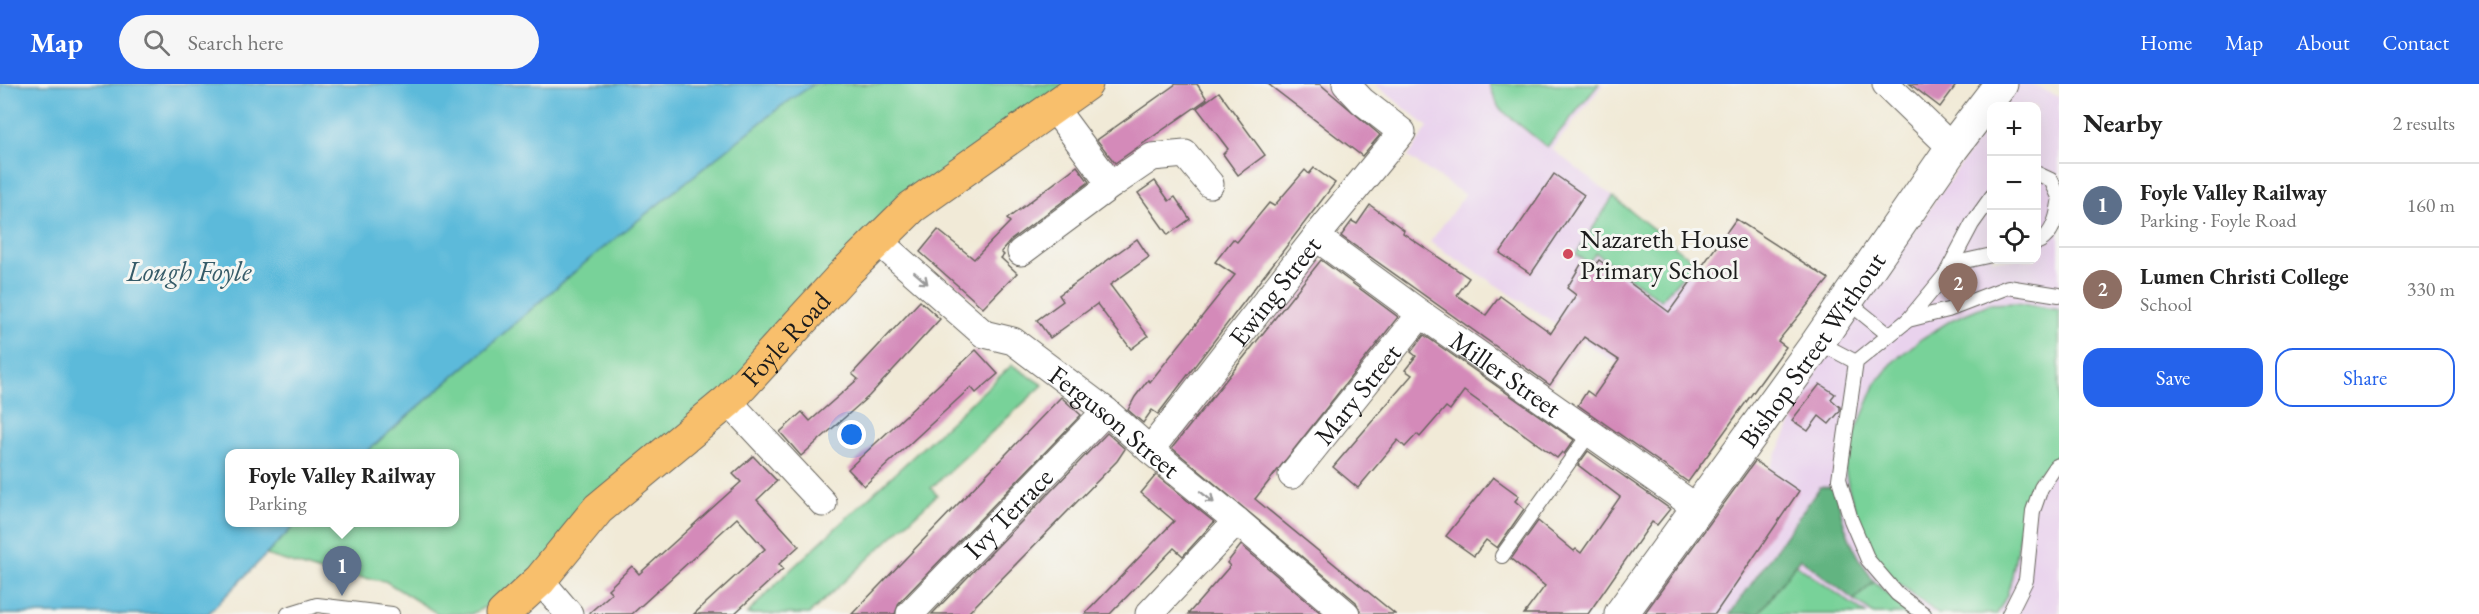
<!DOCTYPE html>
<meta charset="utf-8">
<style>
:root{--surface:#fff;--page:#f6f6f6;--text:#222;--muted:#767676;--line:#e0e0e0;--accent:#2563eb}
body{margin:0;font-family:"EB Garamond",serif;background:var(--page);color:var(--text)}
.controls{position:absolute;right:18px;top:18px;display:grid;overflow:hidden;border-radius:12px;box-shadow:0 6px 24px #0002}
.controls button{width:54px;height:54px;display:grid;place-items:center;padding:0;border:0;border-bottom:2px solid var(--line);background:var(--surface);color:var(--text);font:30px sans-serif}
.you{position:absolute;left:852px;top:351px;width:21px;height:21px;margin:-15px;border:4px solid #fff;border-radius:50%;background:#1a73e8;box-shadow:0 0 0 9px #1a73e833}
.badge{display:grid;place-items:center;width:39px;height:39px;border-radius:50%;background:var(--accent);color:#fff;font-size:20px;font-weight:700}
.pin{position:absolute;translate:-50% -50px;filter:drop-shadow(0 2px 3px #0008)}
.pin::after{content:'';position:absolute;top:32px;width:21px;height:18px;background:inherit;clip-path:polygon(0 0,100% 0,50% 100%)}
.popup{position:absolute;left:225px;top:365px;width:234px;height:78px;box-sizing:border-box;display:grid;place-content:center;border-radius:12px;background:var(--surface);filter:drop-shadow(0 2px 4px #0005);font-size:20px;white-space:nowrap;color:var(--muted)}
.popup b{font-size:22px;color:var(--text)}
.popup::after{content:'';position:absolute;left:50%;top:100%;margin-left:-12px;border:12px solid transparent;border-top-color:var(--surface)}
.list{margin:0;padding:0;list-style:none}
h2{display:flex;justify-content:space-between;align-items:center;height:78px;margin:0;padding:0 24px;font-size:26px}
h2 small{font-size:20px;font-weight:400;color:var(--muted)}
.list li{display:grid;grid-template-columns:39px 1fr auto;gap:18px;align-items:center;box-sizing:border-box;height:84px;padding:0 24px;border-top:2px solid var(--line)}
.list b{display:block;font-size:22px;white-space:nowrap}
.list p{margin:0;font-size:20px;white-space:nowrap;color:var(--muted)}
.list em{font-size:20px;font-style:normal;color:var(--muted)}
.actions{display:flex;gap:12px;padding:18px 24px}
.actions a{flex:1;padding:14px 0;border:2px solid var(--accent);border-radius:18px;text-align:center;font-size:21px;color:var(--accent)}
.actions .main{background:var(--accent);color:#fff}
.icon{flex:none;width:33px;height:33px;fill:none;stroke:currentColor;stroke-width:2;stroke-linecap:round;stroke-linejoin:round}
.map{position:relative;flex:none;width:2059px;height:530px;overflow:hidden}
header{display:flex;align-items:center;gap:36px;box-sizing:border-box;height:84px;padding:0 30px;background:var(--accent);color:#fff}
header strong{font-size:28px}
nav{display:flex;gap:33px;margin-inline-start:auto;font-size:21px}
.search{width:420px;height:54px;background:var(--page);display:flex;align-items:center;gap:15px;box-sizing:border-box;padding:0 21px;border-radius:33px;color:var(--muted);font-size:22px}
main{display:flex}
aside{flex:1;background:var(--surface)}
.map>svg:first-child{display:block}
.built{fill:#e9d2ed}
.green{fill:#78d299;stroke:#4a775a;stroke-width:1.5}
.forest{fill:#62b481;stroke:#3f684e;stroke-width:1.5}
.water{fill:#5cbada;stroke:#3c6b7b;stroke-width:1.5}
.building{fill:#d48ab9}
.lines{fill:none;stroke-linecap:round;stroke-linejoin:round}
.service-casing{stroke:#67645d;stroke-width:16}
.minor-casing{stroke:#67645d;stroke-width:29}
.tertiary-casing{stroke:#67645d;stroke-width:35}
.primary-casing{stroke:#67645d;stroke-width:35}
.service{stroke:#fff;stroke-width:14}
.minor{stroke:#fff;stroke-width:27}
.tertiary{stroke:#fff;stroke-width:33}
.primary{stroke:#f8bf6c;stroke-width:33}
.oneway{stroke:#999}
.poi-dot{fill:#d1495b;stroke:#f6f6f2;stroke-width:2}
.labels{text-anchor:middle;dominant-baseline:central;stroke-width:6;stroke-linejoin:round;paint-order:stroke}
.poi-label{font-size:27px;fill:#1c1c1c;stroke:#f6f6f2;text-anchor:start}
.street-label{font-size:27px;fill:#1c1c1c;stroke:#f6f6f2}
.water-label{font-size:28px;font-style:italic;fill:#365b68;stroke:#f6f6f2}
</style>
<header>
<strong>Map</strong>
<div class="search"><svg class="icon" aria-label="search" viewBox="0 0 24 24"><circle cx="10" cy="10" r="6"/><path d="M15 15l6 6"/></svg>Search here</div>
<nav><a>Home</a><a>Map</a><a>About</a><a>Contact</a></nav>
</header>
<main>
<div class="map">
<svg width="2059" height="530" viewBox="0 0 2059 530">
<rect width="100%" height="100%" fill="#f6f6f2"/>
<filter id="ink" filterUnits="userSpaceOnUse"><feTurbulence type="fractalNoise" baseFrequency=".0167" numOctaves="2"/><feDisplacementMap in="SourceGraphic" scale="12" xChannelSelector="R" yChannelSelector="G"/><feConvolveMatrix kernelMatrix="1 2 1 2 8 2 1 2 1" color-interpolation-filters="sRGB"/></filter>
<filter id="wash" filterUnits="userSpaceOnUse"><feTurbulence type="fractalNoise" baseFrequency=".008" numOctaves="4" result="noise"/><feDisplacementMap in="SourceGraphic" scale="24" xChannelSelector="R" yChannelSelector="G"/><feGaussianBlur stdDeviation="1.35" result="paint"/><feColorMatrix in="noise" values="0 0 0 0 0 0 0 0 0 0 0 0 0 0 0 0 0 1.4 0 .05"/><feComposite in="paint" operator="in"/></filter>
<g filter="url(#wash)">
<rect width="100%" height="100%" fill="#f1ead7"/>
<g class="built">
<polygon points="1375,0 1604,0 1552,65 1702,182 1685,206 1753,239 1786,263 1724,349 1430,158 1465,111 1408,73 1428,43"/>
<polygon points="2018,0 2030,0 2059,13 2059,530 1699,530 1819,283 1991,37 1992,176 2036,176 2036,22 2002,22"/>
</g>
<g class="green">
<polygon points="814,0 1086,0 912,123 540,496 471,530 438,530 385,497 321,488 266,471 297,439 454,438 454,370 365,369 587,177 780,23"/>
<polygon points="1489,0 1599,0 1547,63 1499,24"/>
<polygon points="1613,113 1695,178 1661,216 1596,169 1588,179 1576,170"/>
<polygon points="2016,219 2059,226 2059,372 2035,392 2026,413 2012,492 2007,511 1997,530 1938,530 1887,490 1867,461 1849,406 1845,385 1850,361 1876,299 1894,277 1921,255 1953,235 1989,220"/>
<polygon points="1012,281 1043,301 931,404 937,411 809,530 747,530 786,490"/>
<polygon points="1795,480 1866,530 1759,530"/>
<polygon points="1874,498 1910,530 1874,530 1854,516"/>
</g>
<path class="forest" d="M1820,403H1836C1842,444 1852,464 1874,498L1854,516L1800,474L1759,530H1730Z"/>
<polygon class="water" points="0,0 814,0 780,23 587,177 365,369 230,370 230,438 297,439 208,530 0,530"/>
<g id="blocks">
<g class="building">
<polygon points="1176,0 1197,0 1207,15 1115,79 1097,56"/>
<polygon points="1268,0 1320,0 1380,51 1362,72"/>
<polygon points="1910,0 1957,0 1940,23"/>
<polygon points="1219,8 1265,71 1238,91 1223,70 1228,65 1197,24"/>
<polygon points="1077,82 1089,98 1011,156 1001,168 1004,171 1001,174 1017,189 983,224 920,168 938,146 974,175 1010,138 1007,135"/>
<polygon points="1314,84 1335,99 1158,330 1152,326 1143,339 1128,326 1135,313 1148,296 1150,298 1235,191 1215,178 1233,155 1237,158 1269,119 1274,122 1305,86 1309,90"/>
<polygon points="1554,90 1584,111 1531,190 1500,169"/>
<polygon points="1155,97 1169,117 1175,113 1190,135 1168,151 1138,109"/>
<polygon points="1370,121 1404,146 1403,149 1469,194 1457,211 1486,231 1500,212 1551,249 1576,211 1567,204 1583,177 1593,184 1599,176 1669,228 1736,135 1829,195 1778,257 1786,263 1688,398 1578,321 1587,307 1594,312 1619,276 1584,253 1550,301 1341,152 1352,137 1357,140"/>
<polygon points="1137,155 1149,173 1110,201 1148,252 1131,265 1097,220 1050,254 1037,236 1063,217 1059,211"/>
<polygon points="1321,176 1398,233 1255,415 1395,530 1361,530 1356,518 1172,364"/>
<polygon points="920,217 940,235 869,312 801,372 780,348 802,328 810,337 858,295 852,290"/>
<polygon points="1424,251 1574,356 1564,370 1562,368 1557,374 1464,307 1450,326 1446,323 1420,353 1417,350 1405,363 1398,356 1358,404 1333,383 1412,291 1405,286 1416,272 1411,268"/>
<polygon points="976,266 998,290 976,309 971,303 864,402 848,385"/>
<polygon points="1820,300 1835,310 1831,315 1840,323 1840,327 1829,340 1819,332 1808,347 1792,336"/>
<polygon points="1061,313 1081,331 899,519 895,530 852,530"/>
<polygon points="1107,349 1125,365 1117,377 967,530 932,530"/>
<polygon points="1588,367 1670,425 1657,441 1652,438 1588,530 1524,530 1545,502 1511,475 1538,437 1574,467 1576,465 1581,469 1620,413 1578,381"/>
<polygon points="753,372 777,397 757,416 799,462 779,480 783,485 734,530 694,530 765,465 737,434 632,530 588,530 612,509 608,505 632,482 639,490 741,398 733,390"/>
<polygon points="1755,377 1799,407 1715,530 1644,530"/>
<polygon points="1156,391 1214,438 1183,472 1174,464 1110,530 1085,530 1174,437 1141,409"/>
<polygon points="1493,393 1519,412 1515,417 1524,425 1497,464 1486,456 1474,472 1446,452"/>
<polygon points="1241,461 1322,530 1188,530 1230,482 1227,479"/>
</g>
</g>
</g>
<g filter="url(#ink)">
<use href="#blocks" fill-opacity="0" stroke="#67645d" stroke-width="1.5"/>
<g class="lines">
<g class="service-casing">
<g id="service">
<polyline points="2036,89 2051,96 2059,113"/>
<path d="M2036,159C2052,153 2057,134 2059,119"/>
<polyline points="1951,180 1992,171"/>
<polyline points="1847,217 1889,251"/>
<polyline points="1908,236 1945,191 1972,140 1992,112"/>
<polyline points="1818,258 1856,278"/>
<polyline points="1502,472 1590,349"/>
<polyline points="288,530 317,521 392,530"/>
<polyline points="1924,530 1897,510 1868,476 1851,436 1839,395 1856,278 1908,236 1948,226 2008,203 2059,211"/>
<polyline points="2009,530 2026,496 2033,427 2041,404 2055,383 2059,381"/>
</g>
</g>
<g class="minor-casing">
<g id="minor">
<polyline points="1886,0 1952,64"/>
<polyline points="1054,24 1111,101"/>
<path id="s1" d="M1316,153L1421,230L1697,424"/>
<path id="s2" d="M877,156L984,250L1013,257L1106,327L1150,366L1237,437L1346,530"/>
<polyline points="1021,168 1111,101 1152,73 1185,70 1210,100"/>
<polyline points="728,317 823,419"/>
<path id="s3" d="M1150,366L1316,153L1402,48L1362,17L1346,0"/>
<path id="s4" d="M1292,391L1421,230"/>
<polyline points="540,496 569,530"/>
<path id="s5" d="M910,530L1106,327"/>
<polyline points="1149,530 1237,437"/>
</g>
</g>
<g class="tertiary-casing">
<g id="tertiary">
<path id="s6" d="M1621,530L1818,258L1952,64L2001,0"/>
</g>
</g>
<g class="primary-casing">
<g id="primary">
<path id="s7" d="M503,530L540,496L598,425L728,317L846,188L912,123L1086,0"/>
</g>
</g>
<use href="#service" class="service"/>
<use href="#minor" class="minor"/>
<use href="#tertiary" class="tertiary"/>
<use href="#primary" class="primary"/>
</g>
<defs><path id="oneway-shaft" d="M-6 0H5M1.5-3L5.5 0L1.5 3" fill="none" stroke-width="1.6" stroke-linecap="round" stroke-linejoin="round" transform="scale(1.5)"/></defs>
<g class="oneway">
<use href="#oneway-shaft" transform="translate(921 194) rotate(41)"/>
<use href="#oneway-shaft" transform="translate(1207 413) rotate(39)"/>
</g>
</g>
<circle class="poi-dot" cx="1568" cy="170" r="6"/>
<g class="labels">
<g class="poi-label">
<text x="1580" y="154">Nazareth House<tspan x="1580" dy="31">Primary School</tspan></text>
</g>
<g class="street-label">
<text stroke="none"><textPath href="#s3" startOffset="202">Ewing Street</textPath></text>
<text stroke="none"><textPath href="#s7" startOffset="396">Foyle Road</textPath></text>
<text stroke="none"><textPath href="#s6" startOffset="326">Bishop Street Without</textPath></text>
<text stroke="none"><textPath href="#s1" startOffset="234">Miller Street</textPath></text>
<text stroke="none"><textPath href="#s4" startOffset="104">Mary Street</textPath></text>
<text stroke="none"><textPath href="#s2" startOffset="302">Ferguson Street</textPath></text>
<text stroke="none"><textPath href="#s5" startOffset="141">Ivy Terrace</textPath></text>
</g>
<g class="water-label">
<text x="189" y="187">Lough Foyle</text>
</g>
</g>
</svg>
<div class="controls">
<button>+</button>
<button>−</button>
<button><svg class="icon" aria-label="locate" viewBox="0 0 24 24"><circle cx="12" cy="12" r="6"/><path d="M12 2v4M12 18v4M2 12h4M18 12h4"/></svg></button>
</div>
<div class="you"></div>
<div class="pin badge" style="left:342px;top:512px;background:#5c6f8a">1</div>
<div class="popup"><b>Foyle Valley Railway</b>Parking</div>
<div class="pin badge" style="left:1958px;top:229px;background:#8d6e63">2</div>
</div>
<aside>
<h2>Nearby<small>2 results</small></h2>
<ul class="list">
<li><span class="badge" style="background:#5c6f8a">1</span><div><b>Foyle Valley Railway</b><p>Parking · Foyle Road</p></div><em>160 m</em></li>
<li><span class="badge" style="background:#8d6e63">2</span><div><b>Lumen Christi College</b><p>School</p></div><em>330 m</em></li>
</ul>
<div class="actions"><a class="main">Save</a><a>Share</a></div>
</aside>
</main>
